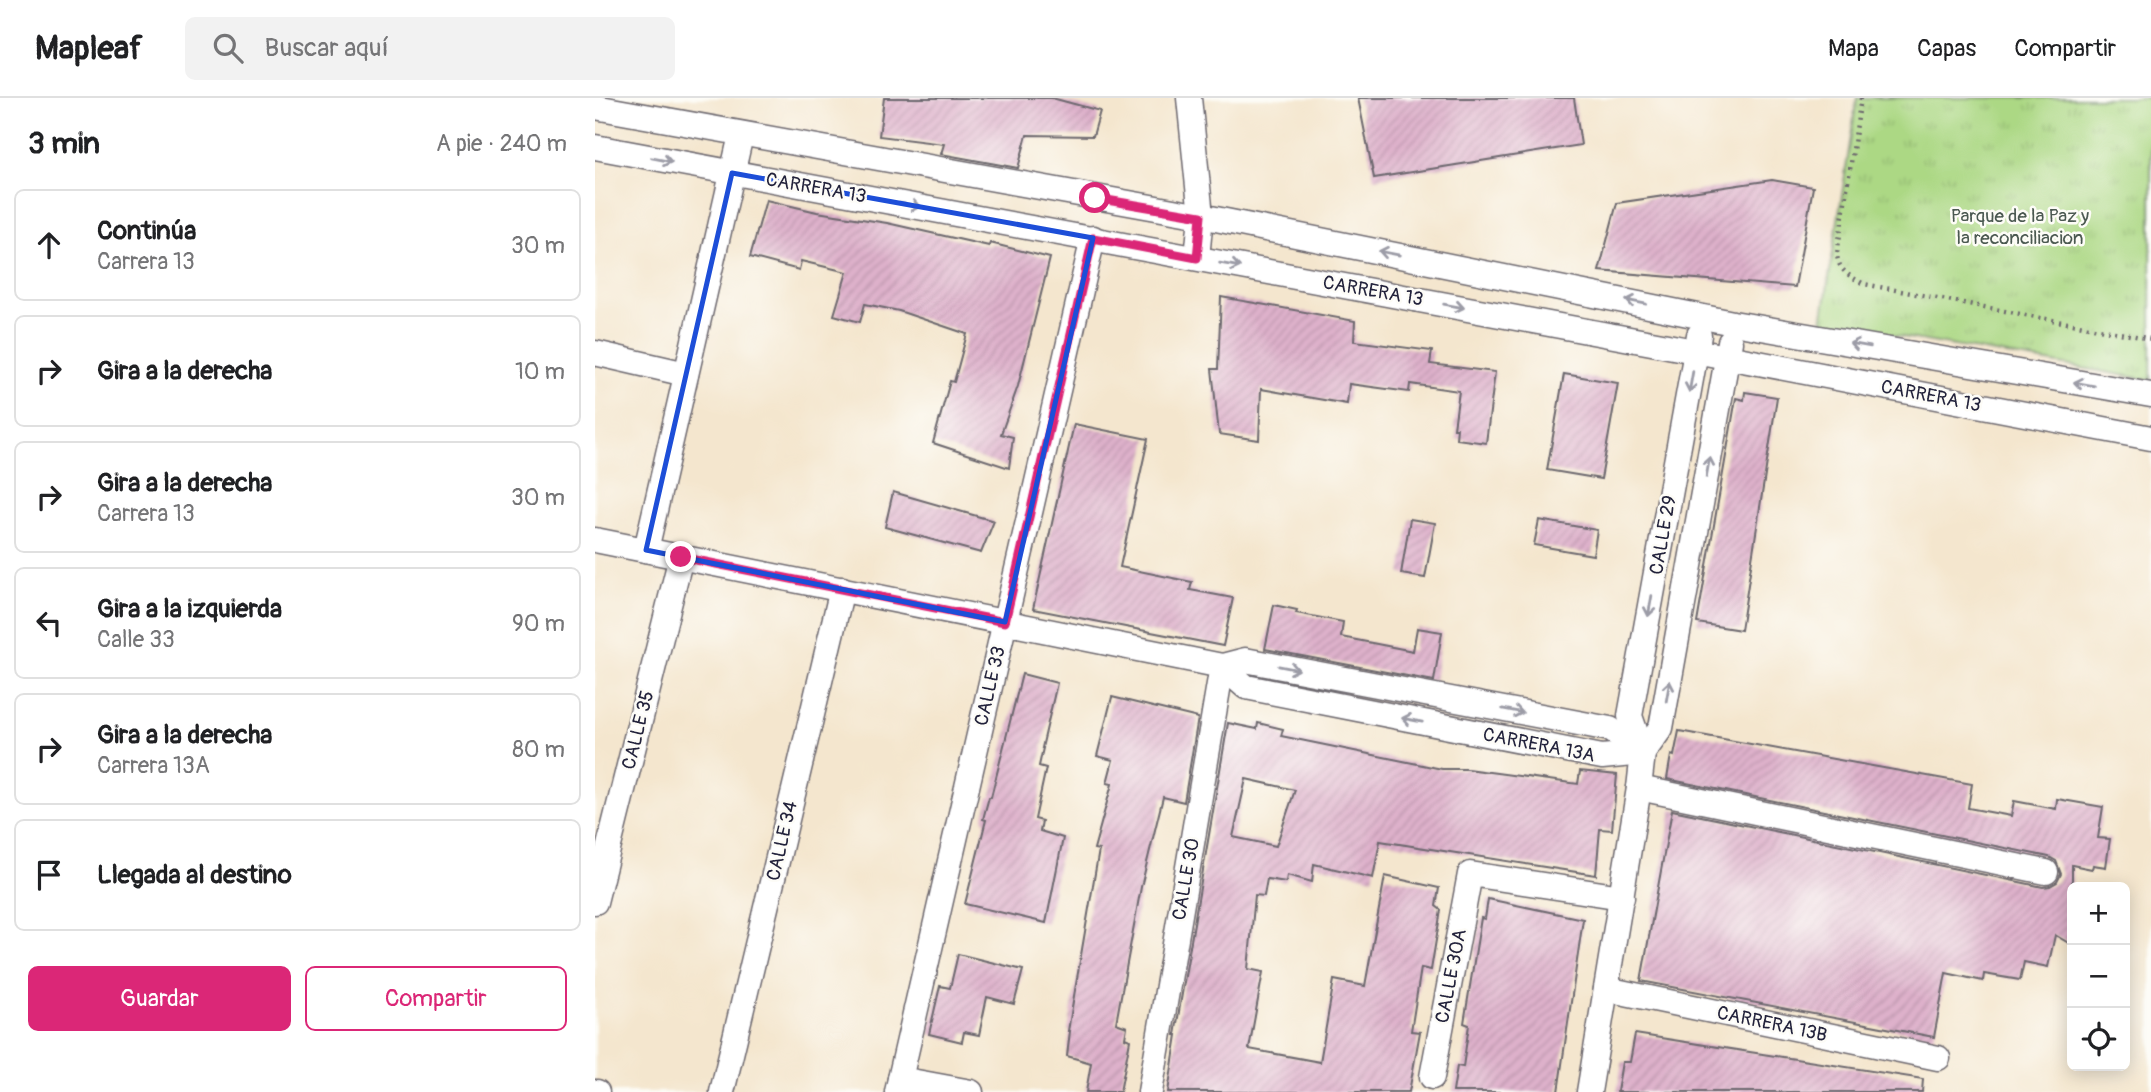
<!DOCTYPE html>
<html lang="es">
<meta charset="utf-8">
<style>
:root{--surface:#fff;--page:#f2f2f2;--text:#202124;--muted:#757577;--line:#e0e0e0;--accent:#db2777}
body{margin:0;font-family:Pangolin,sans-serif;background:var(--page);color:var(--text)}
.controls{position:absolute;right:21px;bottom:21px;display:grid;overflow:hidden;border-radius:10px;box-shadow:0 4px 18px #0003}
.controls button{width:63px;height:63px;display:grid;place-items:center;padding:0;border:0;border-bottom:2px solid var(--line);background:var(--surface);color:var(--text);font:35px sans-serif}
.stop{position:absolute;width:21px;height:21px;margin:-16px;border:5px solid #db2777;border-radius:50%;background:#fff}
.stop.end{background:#db2777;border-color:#fff;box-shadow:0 2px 7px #0008}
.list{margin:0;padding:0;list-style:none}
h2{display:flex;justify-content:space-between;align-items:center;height:91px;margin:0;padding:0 28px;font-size:30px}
h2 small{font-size:23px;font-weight:400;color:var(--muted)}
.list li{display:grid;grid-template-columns:46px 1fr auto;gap:21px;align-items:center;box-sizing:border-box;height:112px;margin:0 14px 14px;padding:0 14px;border:2px solid var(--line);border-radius:10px}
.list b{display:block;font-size:26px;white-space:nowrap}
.list p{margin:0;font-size:23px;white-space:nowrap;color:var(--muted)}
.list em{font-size:23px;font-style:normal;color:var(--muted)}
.actions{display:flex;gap:14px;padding:21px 28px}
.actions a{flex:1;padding:16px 0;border:2px solid var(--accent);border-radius:10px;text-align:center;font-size:24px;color:var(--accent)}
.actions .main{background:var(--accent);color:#fff}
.icon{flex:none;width:38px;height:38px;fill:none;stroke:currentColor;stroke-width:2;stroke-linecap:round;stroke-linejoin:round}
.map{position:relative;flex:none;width:1556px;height:994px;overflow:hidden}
header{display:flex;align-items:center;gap:42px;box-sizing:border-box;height:98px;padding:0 35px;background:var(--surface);border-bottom:2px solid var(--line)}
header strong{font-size:33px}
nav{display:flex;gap:38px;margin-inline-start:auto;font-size:24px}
.search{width:490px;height:63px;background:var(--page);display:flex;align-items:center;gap:18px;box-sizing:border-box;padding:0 24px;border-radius:10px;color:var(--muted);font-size:26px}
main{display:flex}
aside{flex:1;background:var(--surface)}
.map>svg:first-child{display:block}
.park{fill:url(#park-tufts);stroke:#677d60;stroke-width:2}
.building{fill:url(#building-hatch);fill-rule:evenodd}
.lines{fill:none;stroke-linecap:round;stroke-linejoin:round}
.street-casing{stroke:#6c676e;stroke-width:27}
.path{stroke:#6c676e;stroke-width:4.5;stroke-dasharray:2 5;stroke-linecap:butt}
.street{stroke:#fff;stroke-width:24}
.oneway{stroke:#9c9ca7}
.route{stroke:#db2777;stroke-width:9}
.marked{fill:none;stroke:#1d4ed8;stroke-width:5;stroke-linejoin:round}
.labels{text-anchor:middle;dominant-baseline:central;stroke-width:5;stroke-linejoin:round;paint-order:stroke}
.street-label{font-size:19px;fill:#22223b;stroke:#fdfcf7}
.park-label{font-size:19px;fill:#4b5951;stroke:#fdfcf7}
</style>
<header>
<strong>Mapleaf</strong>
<div class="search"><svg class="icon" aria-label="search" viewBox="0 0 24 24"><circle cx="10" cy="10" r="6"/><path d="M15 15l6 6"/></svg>Buscar aquí</div>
<nav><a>Mapa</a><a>Capas</a><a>Compartir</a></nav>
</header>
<main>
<aside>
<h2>3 min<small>A pie · 240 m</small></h2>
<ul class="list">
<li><svg class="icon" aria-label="ahead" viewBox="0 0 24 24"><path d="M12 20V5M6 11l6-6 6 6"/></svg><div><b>Continúa</b><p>Carrera 13</p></div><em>30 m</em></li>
<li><svg class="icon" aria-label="right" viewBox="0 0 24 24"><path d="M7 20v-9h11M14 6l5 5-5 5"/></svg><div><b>Gira a la derecha</b></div><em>10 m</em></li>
<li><svg class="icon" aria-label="right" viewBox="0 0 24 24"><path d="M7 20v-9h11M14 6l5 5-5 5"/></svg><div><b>Gira a la derecha</b><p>Carrera 13</p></div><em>30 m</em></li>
<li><svg class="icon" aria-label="left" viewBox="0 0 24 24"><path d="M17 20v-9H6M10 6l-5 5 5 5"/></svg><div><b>Gira a la izquierda</b><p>Calle 33</p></div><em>90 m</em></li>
<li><svg class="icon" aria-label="right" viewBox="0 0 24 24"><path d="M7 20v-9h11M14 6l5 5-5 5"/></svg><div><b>Gira a la derecha</b><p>Carrera 13A</p></div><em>80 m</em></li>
<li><svg class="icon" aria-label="arrive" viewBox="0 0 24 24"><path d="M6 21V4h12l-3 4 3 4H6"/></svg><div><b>Llegada al destino</b></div></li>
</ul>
<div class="actions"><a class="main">Guardar</a><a>Compartir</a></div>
</aside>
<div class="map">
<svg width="1556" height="994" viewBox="0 0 1556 994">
<defs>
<pattern id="park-tufts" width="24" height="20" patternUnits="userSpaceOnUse" patternTransform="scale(1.75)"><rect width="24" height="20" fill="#acd884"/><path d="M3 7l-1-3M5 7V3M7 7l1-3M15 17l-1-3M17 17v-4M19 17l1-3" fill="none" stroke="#94b973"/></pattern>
<pattern id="building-hatch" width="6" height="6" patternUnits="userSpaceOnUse" patternTransform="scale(1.75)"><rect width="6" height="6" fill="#deb1cb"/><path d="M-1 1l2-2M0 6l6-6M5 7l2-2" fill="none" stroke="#be98af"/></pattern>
</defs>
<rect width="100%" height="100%" fill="#fdfcf7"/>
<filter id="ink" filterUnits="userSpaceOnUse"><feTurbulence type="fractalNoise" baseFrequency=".0143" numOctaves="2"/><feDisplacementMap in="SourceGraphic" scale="14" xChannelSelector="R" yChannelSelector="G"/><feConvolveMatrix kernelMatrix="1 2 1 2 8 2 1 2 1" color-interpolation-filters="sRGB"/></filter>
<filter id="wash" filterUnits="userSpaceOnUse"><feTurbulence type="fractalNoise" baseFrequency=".00686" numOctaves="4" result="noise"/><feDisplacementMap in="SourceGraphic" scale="28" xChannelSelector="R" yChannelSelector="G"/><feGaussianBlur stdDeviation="1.57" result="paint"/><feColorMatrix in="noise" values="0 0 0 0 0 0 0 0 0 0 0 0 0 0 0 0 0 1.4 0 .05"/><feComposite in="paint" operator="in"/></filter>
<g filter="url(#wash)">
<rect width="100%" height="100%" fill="#f4e6ce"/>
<polygon class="park" points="1262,0 1556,0 1556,282 1227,225"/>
<g id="blocks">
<g class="building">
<polygon points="289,0 457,0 505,13 498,38 432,37 423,70 346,56 349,46 284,38"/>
<polygon points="763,0 979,0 986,47 779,80"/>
<polygon points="1177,82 1218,89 1200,189 1004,173 1022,105"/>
<polygon points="171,102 222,114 292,125 394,148 395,145 455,160 423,288 406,336 418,339 414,370 338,345 355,283 359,284 372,236 304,213 270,206 265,224 239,217 252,174 206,163 204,172 155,159"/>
<polygon points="626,199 760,223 759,243 837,253 835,266 900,274 891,345 861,341 862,330 859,330 864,293 815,286 814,294 754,286 752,306 666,291 664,342 624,336 617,271 623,271"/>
<polygon points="969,276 1023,285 1006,381 952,372"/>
<polygon points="1150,294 1182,299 1146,532 1102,525 1141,300 1149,302"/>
<polygon points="479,326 553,341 525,469 597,484 595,492 638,500 628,548 438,511"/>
<polygon points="298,394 399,423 386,455 290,429"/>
<polygon points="815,421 840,425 830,480 806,476"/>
<polygon points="944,422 1002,432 998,457 939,447"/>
<polygon points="679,507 702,512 701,515 748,524 746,539 818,553 822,530 847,534 839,583 670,551"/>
<polygon points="427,576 462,585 447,650 448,650 444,668 451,670 440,721 447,723 445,733 468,740 451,825 370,806 391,722 388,721 394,699 396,699"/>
<polygon points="517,599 603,620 589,704 568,699 546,789 521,925 532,929 530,940 535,942 525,994 491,994 496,965 472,958 475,933 473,933 504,752 499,751 517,686 512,685 518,662 502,658"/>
<path d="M633,625L662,631L663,625L688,631L686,638L847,671H872L983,686L985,673L1022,677L1017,732L1005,731L1001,777L785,743L778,780L719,766L717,784L692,777L691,784L672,781L669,798L660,797L653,871L668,874L654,951L725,964L739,882L770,888L790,778L844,790L841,808L846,812L836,872L826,870L816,933L825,934L814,994H573L582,937H580ZM651,681L700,692L681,748L638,739Z"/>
<polygon points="1084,633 1377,686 1373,710 1416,718 1419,703 1461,711 1462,701 1508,709 1503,740 1515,741 1511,769 1498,767 1497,771 1477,767 1477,847 1460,837 1453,869 1429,864 1425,882 1389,876 1388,883 1351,875 1339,939 1046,883 1077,712 1448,789 1455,788 1462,784 1466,776 1461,763 1454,759 1072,681 1076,657 1079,658"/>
<polygon points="893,801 988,821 963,994 858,994 862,968 868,969 874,927 869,925 886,820 890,821"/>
<polygon points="363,856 428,872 419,906 392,899 384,937 369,934 367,944 334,936 345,888 355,890"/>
<polygon points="1040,936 1328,981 1327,994 1022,994 1027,964 1035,964"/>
</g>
</g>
</g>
<g filter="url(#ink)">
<use href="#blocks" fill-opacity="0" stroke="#6c676e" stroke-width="2"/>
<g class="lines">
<g class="street-casing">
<g id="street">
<polyline points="594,0 606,118 602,160"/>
<polyline points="0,9 606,118 1138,225 1556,297"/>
<polyline points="0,49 1132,259 1556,340"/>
<polyline points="0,255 91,276"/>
<polyline points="0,442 627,568 650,562 1015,631 1048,655 1007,659 651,589 627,568"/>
<polyline points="51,452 146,37"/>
<polyline points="1048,655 1066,630 1135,244"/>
<polyline points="1044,690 1451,774"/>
<polyline points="0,804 86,459"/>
<polyline points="1011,891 1343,960"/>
<polyline points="837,979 875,776 1027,799"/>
<polyline points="305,981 376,994"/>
<polyline points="0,994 2,994"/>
<polyline points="127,994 247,491"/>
<polyline points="302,994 498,140"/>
<polyline points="555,994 627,568"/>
<polyline points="994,994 1044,690 1048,655 1035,618 1104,237"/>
</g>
</g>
<path class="path" d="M1266,0L1242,156C1243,173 1255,178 1269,186L1556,241"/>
<use href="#street" class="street"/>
</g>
<defs><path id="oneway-shaft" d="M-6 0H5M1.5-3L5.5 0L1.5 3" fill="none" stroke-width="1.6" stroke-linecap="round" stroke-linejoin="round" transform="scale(1.75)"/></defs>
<g class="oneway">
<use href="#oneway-shaft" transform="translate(67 62) rotate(11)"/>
<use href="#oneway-shaft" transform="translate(315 107) rotate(10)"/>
<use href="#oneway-shaft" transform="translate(794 155) rotate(-169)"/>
<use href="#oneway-shaft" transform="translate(635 167) rotate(10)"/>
<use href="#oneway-shaft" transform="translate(1041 204) rotate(-169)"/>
<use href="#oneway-shaft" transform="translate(859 208) rotate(10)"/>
<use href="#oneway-shaft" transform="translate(1265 247) rotate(-170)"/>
<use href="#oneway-shaft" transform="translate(1096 284) rotate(100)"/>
<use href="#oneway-shaft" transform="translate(1489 286) rotate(-170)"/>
<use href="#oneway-shaft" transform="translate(1113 369) rotate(-80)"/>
<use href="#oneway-shaft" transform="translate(1055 508) rotate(100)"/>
<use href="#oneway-shaft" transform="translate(694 570) rotate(11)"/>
<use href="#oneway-shaft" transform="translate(1073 593) rotate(-80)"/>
<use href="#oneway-shaft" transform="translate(918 613) rotate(11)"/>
<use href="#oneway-shaft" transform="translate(817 622) rotate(-169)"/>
</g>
</g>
<g class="lines" filter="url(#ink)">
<polyline class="route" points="86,459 410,524 498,140 602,160 606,118 500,100"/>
</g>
<path class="marked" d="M137,75L498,140L410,524L51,452Z"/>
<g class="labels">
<g class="street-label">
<text transform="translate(221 90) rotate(10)">CARRERA 13</text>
<text transform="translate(778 193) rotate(10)">CARRERA 13</text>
<text transform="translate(1336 298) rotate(11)">CARRERA 13</text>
<text transform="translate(1068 437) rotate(-80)">CALLE 29</text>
<text transform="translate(395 588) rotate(-77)">CALLE 33</text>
<text transform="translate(43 632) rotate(-76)">CALLE 35</text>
<text transform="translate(944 647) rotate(11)">CARRERA 13A</text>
<text transform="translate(187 743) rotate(-77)">CALLE 34</text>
<text transform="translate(591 781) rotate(-80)">CALLE 30</text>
<text transform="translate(856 878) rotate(-79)">CALLE 30A</text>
<text transform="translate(1177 926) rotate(12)">CARRERA 13B</text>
</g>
<g class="park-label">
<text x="1425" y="118">Parque de la Paz y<tspan x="1425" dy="22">la reconciliacion</tspan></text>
</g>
</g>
</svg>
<div class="controls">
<button>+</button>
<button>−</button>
<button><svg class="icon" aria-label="locate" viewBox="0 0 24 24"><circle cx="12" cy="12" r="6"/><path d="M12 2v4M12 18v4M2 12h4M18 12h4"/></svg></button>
</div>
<div class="stop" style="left:500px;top:100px"></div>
<div class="stop end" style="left:86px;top:459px"></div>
</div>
</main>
